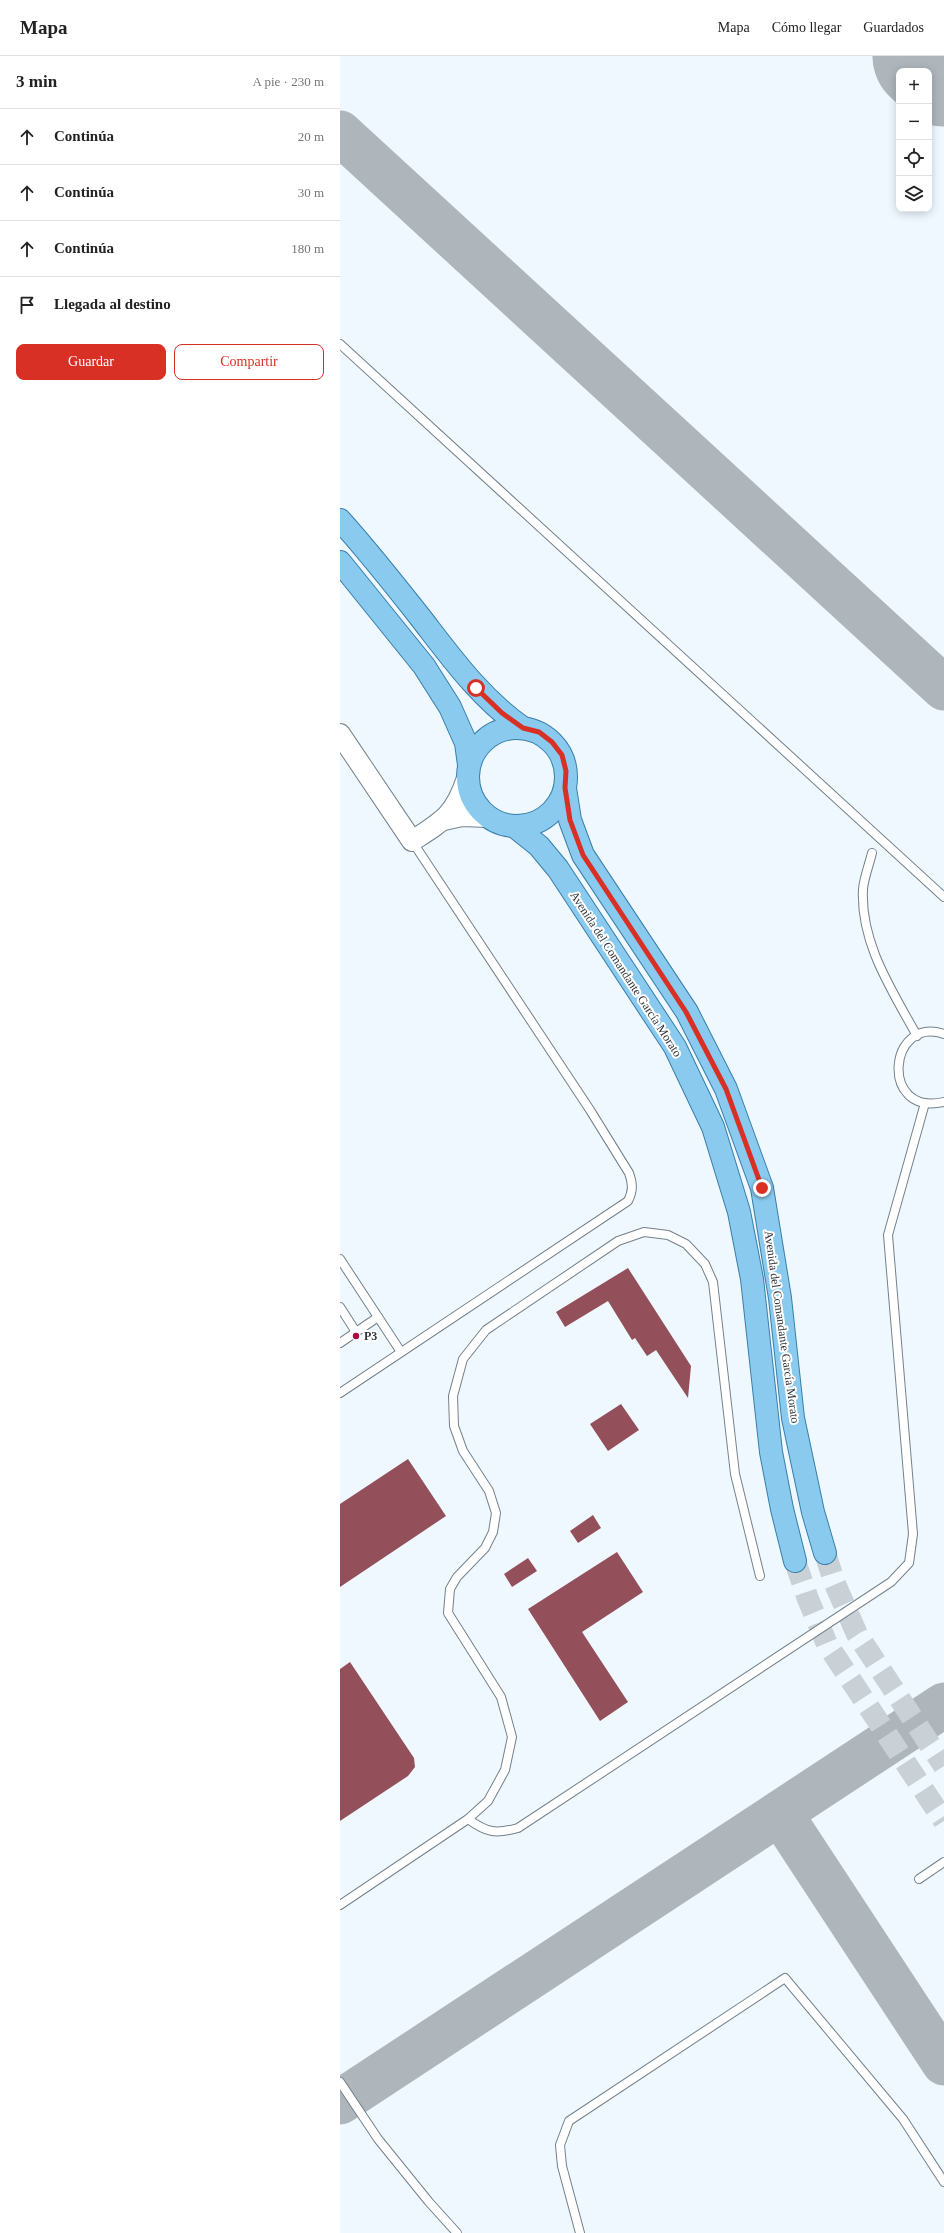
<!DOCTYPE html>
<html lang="es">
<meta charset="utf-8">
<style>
:root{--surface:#fff;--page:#f2f2f2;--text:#222;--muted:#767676;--line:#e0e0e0;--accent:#d93025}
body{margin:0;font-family:Georgia,serif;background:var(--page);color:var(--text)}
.controls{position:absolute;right:12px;top:12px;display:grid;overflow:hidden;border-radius:8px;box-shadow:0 2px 10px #0003}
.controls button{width:36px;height:36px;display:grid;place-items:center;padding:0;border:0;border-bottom:1px solid var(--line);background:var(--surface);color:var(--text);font:20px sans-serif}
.stop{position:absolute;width:12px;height:12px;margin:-9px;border:3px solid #d93025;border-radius:50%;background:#fff}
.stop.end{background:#d93025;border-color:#fff;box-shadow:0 1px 4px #0008}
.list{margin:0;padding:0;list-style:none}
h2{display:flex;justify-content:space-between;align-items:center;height:52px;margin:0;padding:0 16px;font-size:17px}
h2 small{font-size:13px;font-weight:400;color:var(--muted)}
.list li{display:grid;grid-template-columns:26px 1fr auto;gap:12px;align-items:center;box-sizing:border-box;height:56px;padding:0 16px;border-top:1px solid var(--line)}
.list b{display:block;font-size:15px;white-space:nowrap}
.list em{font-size:13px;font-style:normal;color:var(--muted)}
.actions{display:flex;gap:8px;padding:12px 16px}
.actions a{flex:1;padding:9px 0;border:1px solid var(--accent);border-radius:8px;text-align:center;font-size:14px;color:var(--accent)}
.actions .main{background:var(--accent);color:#fff}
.icon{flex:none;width:22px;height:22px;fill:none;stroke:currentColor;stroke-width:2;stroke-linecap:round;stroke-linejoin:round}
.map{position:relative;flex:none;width:604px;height:2177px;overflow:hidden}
header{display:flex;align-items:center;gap:24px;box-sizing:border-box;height:56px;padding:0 20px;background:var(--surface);border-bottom:1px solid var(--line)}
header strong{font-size:19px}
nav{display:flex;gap:22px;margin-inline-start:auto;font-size:14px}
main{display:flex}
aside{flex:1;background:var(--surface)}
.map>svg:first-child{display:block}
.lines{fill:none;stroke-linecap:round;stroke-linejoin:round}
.taxiway{stroke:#aeb5bb;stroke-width:45}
.runway{stroke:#aeb5bb;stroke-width:113}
.building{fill:#93505a}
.primary-tunnel{stroke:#c9d1d7;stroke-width:22;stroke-dasharray:22 11;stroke-linecap:butt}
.service-casing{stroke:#74818b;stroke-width:10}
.tertiary-casing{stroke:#74818b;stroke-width:22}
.primary-casing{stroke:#387ea8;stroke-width:24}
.service{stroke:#fff;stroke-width:8}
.tertiary{stroke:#fff;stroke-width:20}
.primary{stroke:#8bcaef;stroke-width:22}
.route{stroke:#d93025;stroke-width:5}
.poi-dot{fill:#a60f40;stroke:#fff;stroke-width:1.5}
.labels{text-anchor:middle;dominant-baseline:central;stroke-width:4;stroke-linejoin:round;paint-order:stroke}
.street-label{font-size:12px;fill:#2f3539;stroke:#fff}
.poi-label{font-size:12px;font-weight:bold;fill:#2f3539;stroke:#fff;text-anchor:start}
</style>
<header>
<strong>Mapa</strong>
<nav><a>Mapa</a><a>Cómo llegar</a><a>Guardados</a></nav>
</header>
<main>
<aside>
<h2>3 min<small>A pie · 230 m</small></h2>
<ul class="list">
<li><svg class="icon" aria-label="ahead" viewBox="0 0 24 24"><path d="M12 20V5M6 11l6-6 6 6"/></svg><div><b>Continúa</b></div><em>20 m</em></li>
<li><svg class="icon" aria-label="ahead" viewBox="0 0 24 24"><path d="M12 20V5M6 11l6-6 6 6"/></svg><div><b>Continúa</b></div><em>30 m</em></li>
<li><svg class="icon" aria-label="ahead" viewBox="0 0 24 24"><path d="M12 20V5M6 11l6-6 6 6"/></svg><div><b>Continúa</b></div><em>180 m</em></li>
<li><svg class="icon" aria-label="arrive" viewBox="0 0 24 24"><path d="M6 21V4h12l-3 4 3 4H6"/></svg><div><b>Llegada al destino</b></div></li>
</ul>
<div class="actions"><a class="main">Guardar</a><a>Compartir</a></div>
</aside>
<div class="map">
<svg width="604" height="2177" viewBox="0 0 604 2177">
<rect width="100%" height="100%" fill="#eff8ff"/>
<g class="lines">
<g class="taxiway">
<polyline points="0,77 604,632"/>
<polyline points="440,1757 604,2007"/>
<polyline points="0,2046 604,1649"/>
</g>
<polyline class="runway" points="589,0 604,14"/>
</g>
<g class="building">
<polygon points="288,1212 351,1310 348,1342 316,1294 307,1300 295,1282 292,1284 268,1245 225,1271 216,1256"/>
<polygon points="281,1348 299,1374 268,1395 250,1368"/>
<polygon points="68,1403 106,1460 0,1531 0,1448"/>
<polygon points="253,1459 261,1472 238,1487 230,1475"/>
<polygon points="277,1496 303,1536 242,1576 288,1646 260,1665 188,1553"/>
<polygon points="188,1502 197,1515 172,1531 164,1518"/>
<polygon points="10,1606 74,1702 75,1711 68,1720 0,1765 0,1613"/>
</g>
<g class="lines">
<g class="primary-tunnel">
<polyline points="485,1497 495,1528 517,1578 604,1710"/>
<polyline points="455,1505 468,1543 487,1588 604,1765"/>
</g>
<g class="service-casing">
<g id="service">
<polyline points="0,288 604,841"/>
<path d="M532,797C529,809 524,822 523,833C520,887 552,934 577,980"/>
<path d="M604,978C548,959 539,1061 604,1046"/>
<polyline points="0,1203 61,1296"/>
<polyline points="0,1251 16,1276"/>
<polyline points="0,1287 38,1261"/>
<path d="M0,1337L288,1145C293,1135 293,1128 289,1117L250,1054L72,785"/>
<path d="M128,1763C147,1777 156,1778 178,1772L551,1526L569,1507L573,1478L548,1179L585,1047"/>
<polyline points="579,1823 604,1806"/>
<polyline points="0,1849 128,1763 148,1745 165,1714 172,1681 161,1641 108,1557 110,1533 117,1521 145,1492 153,1476 156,1457 149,1435 123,1395 114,1370 113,1340 123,1303 146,1274 278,1185 304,1176 328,1179 346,1188 365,1208 373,1226 395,1418 420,1520"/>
<polyline points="0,2026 38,2083 89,2146 117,2177"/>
<polyline points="240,2177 222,2110 220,2089 229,2065 445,1922 563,2063 604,2126"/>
</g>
</g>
<g class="tertiary-casing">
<g id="tertiary">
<path d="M0,678L72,785C103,765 115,759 127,722"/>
<polyline points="104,764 122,760 148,761"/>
</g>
</g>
<g class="primary-casing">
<g id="primary">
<path d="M0,464C28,495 54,528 80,561C111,601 140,642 183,672"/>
<polyline points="0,506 84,610 110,651 126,687 129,709"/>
<circle cx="177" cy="721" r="49"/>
<polyline points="225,732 230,764 243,799 347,956 386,1033 422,1132 440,1242 453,1362 473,1456 485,1497"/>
<polyline points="174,770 199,790 218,813 335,991 373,1071 399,1156 412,1223 431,1396 442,1453 455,1505"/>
</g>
</g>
<use href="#service" class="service"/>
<use href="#tertiary" class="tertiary"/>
<use href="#primary" class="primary"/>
</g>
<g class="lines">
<polyline class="route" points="136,632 162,657 183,672 199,676 212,686 222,699 226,715 225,732 230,764 243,799 346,956 386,1033 422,1132"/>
</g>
<circle class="poi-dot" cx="16" cy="1280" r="4"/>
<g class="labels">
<g class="street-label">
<text transform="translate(286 918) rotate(57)">Avenida del Comandante García Morato</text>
<text transform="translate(442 1271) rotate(82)">Avenida del Comandante García Morato</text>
</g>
<g class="poi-label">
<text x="24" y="1280">P3</text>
</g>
</g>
</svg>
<div class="controls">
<button>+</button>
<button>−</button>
<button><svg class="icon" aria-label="locate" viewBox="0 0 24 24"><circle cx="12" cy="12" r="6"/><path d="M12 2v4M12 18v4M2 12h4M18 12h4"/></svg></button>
<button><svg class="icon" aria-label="layers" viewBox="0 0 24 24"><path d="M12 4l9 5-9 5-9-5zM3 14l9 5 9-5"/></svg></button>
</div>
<div class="stop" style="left:136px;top:632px"></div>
<div class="stop end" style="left:422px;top:1132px"></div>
</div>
</main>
